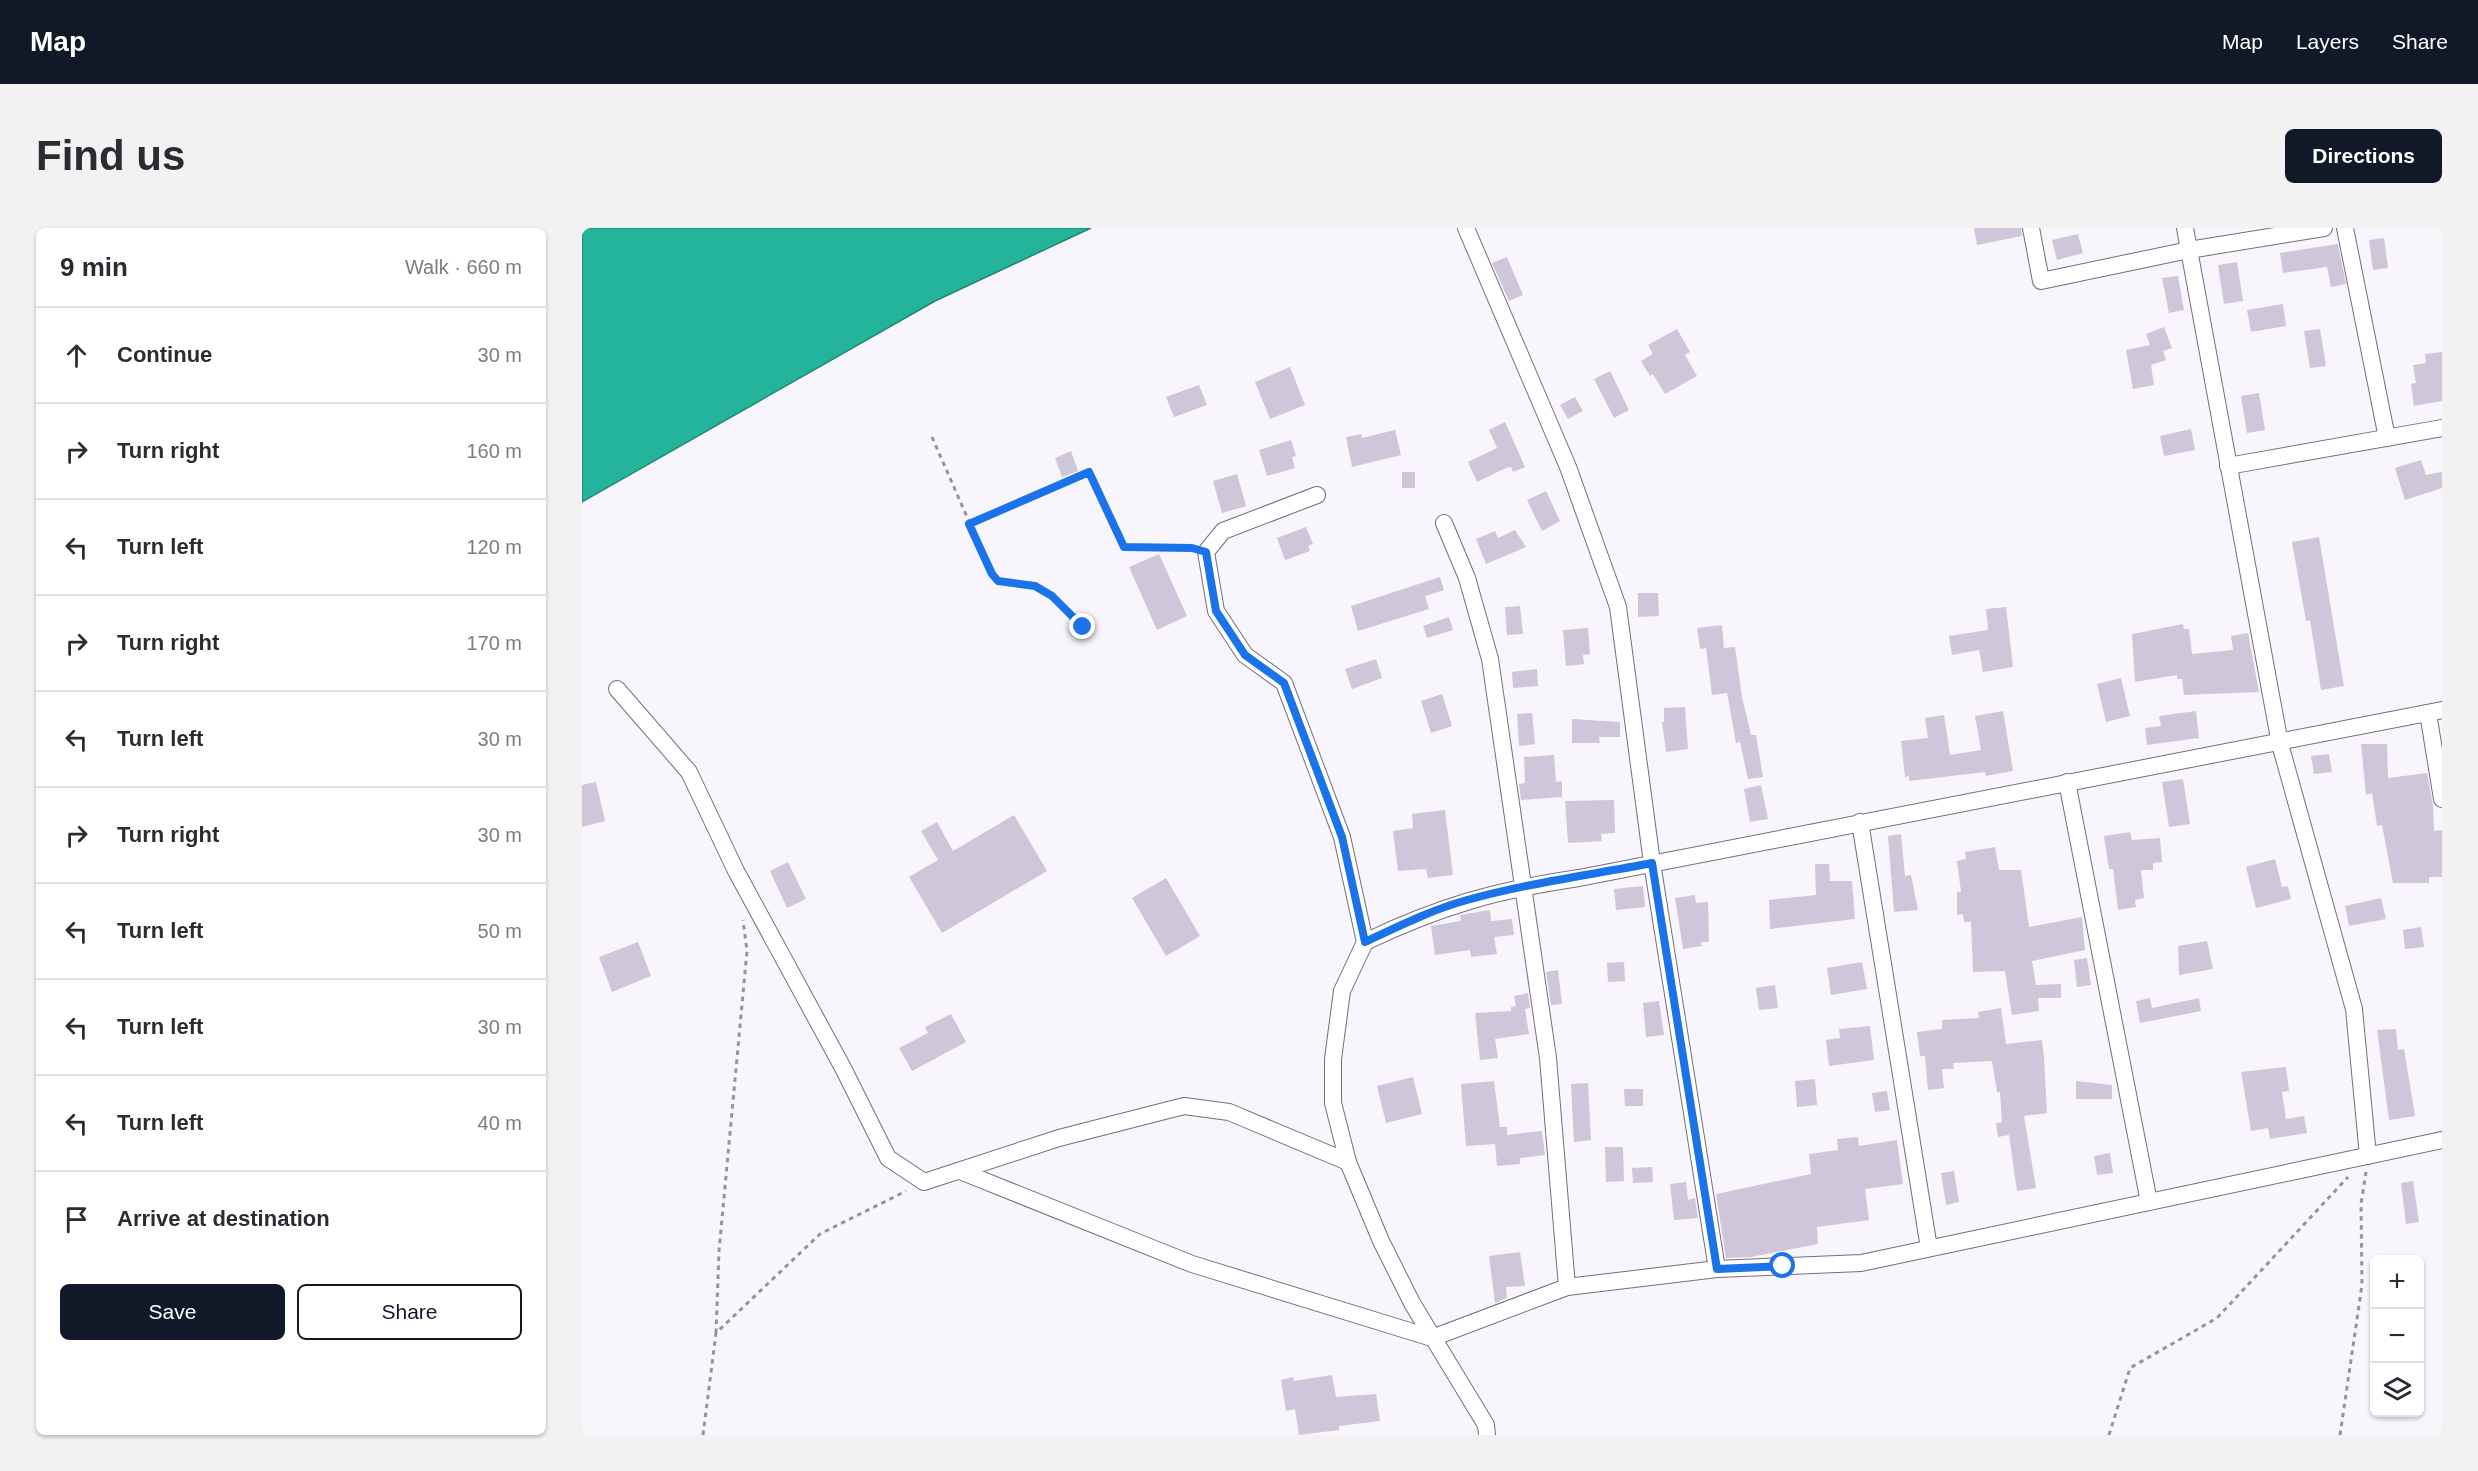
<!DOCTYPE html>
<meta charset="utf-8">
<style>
:root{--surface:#fff;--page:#f2f2f3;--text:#2b2b33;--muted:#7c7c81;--line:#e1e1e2;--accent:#111827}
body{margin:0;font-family:Arial,sans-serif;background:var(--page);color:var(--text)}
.controls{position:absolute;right:18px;bottom:18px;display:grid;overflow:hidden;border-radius:9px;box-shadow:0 2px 4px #0004}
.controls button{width:54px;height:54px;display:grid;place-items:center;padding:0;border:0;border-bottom:2px solid var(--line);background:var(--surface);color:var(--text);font:30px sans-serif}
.stop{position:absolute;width:18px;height:18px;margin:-14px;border:4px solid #1a73e8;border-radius:50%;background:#fff}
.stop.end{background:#1a73e8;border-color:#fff;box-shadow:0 2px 6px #0008}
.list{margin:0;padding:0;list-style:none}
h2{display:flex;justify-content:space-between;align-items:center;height:78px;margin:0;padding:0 24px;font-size:26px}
h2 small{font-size:20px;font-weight:400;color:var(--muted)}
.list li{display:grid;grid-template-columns:39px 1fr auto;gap:18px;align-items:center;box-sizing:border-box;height:96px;padding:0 24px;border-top:2px solid var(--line)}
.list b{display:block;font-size:22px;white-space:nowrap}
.list em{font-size:20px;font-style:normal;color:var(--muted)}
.actions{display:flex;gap:12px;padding:18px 24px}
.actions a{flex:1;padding:14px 0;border:2px solid var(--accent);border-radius:9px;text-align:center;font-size:21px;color:var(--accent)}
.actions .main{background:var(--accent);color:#fff}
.icon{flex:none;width:33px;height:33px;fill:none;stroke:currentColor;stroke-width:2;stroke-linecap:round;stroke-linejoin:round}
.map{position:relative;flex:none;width:1860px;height:1207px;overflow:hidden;border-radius:9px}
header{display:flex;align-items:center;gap:36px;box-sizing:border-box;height:84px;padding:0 30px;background:var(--accent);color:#fff}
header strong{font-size:28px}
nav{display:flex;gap:33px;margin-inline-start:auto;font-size:21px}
.intro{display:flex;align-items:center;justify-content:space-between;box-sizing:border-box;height:144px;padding:0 36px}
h1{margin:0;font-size:42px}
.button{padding:15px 27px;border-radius:9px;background:var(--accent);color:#fff;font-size:21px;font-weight:700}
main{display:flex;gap:36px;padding:0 36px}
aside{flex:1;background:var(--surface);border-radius:9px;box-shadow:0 2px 4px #0004}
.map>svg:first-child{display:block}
.water{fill:#24b49b;stroke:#218575;stroke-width:1.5}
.building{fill:#cfc6d9}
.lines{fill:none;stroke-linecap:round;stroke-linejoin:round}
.street-casing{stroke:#756d7e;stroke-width:18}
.path{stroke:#96939b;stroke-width:3;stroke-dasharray:4.5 4.5;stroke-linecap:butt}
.street{stroke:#fff;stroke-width:16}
.route{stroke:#1a73e8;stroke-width:8}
</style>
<header>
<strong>Map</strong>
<nav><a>Map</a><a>Layers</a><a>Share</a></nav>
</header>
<div class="intro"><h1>Find us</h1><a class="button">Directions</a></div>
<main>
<aside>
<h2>9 min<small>Walk · 660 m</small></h2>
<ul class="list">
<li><svg class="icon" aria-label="ahead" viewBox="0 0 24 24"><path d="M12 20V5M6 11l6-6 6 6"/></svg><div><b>Continue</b></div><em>30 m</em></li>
<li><svg class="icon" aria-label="right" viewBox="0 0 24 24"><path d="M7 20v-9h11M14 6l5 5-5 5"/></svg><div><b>Turn right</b></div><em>160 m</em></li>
<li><svg class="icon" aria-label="left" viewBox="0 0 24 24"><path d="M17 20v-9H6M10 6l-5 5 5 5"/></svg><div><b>Turn left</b></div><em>120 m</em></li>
<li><svg class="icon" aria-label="right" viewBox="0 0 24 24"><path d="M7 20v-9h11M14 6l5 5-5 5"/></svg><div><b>Turn right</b></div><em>170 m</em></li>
<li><svg class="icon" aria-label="left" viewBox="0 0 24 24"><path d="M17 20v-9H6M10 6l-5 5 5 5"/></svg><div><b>Turn left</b></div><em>30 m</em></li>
<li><svg class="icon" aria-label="right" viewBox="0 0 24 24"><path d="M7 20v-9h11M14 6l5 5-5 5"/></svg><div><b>Turn right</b></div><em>30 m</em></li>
<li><svg class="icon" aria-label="left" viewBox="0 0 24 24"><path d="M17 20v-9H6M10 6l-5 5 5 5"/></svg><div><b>Turn left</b></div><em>50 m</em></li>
<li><svg class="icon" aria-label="left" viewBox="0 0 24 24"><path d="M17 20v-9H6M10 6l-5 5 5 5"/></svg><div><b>Turn left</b></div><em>30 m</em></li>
<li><svg class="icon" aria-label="left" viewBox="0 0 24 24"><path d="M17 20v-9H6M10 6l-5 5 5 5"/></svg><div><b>Turn left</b></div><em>40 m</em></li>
<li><svg class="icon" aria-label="arrive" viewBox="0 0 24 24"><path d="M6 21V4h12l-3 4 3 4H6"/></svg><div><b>Arrive at destination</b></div></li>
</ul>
<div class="actions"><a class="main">Save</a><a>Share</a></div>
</aside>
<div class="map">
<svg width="1860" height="1207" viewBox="0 0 1860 1207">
<rect width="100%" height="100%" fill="#f8f5fd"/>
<polygon class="water" points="0,0 509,0 353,73 0,274"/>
<g class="building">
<polygon points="1392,0 1439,0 1440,8 1395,17"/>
<polygon points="1496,6 1501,25 1475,32 1470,12"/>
<polygon points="1802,10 1806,40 1791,42 1787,12"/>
<polygon points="1756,16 1764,56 1749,59 1745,39 1701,45 1698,25"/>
<polygon points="925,29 941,67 927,73 910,35"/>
<polygon points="1655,34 1661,73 1642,76 1636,37"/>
<polygon points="1596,48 1602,82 1587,85 1580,50"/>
<polygon points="1701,76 1704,98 1669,104 1665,82"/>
<polygon points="1582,99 1590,120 1581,123 1584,132 1569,137 1572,157 1551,161 1544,122 1568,117 1564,106"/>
<polygon points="1095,101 1108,124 1103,127 1115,148 1083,166 1071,146 1068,148 1059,133 1071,126 1066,117"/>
<polygon points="1738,101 1744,138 1728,140 1722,103"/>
<polygon points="1860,124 1860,173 1832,178 1829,156 1834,155 1831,137 1844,135 1843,126"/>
<polygon points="708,139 723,177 688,191 673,154"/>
<polygon points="1028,143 1047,182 1032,190 1012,151"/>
<polygon points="617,157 625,177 592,189 584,169"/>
<polygon points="1677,165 1683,202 1665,205 1659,168"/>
<polygon points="993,169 1001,183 986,191 978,177"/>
<polygon points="923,194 943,239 931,244 929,239 924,240 895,254 886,234 915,220 907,202"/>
<polygon points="1609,201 1613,222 1582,228 1578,208"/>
<polygon points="813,202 819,227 770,239 764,209 779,206 780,210"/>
<polygon points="709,212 714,228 710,229 713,240 685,248 677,222"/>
<polygon points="489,223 496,243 480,249 473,230"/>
<polygon points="1839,232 1844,247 1860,244 1860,260 1823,272 1813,240"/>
<rect x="820" y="244" width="13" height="16"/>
<polygon points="655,246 664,278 640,285 631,253"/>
<polygon points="964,263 978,293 960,303 945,272"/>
<polygon points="724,299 731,316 726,318 728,323 703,332 695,310"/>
<polygon points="933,302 944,319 904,336 894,311 913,303 916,310"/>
<polygon points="1737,309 1762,458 1739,462 1728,392 1724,393 1710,314"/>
<polygon points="577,326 605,388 575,402 547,339"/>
<polygon points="858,349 862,362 843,368 847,381 776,403 769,378"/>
<polygon points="1056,365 1076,365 1077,388 1056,389"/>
<polygon points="938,378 941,406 925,407 923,379"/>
<polygon points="1424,379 1431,439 1401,444 1397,422 1370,427 1367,408 1406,402 1404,381"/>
<polygon points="867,389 871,402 845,410 841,398"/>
<polygon points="1601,396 1602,401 1607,401 1610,426 1651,422 1649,408 1666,405 1677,464 1602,467 1600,451 1595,451 1595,447 1553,454 1550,406"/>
<polygon points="1140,397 1142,420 1153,419 1160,469 1169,507 1174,507 1181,549 1166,551 1158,514 1154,515 1145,465 1130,467 1124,420 1118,421 1115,400"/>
<polygon points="1006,400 1008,426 1001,427 1002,436 984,438 981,402"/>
<polygon points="794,431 800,450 770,461 763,441"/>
<polygon points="955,441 956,458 931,460 930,444"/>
<polygon points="1539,450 1548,488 1524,494 1515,456"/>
<polygon points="860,466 870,498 849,505 839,473"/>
<polygon points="1103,479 1106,521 1084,524 1080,494 1082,494 1082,480"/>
<polygon points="1421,483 1431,543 1404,548 1403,544 1327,553 1327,548 1323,549 1319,513 1346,510 1343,490 1362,487 1368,527 1399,522 1393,488"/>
<polygon points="1614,483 1617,510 1565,517 1563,500 1579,498 1577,488"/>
<polygon points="950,485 953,516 937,518 935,486"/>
<polygon points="990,491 1038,494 1038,509 1017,509 1018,515 990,515"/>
<polygon points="1779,516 1805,516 1806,550 1845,545 1851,577 1852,603 1860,602 1860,649 1847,649 1847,655 1811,655 1800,597 1795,598 1790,565 1784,567"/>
<polygon points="1747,526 1750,544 1732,546 1729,528"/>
<polygon points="972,527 974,554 980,553 980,569 939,572 937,556 943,555 942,529"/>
<polygon points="1601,551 1608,596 1587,599 1580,554"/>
<polygon points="14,554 23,593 0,599 0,557"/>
<polygon points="1179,557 1186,591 1168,594 1162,561"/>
<polygon points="1032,572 1033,605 1019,606 1020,613 986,615 983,573"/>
<polygon points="863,582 871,647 846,650 844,641 816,643 811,603 831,600 830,586"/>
<polygon points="432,587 465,643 360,705 327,649 356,632 339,603 355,594 371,623"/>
<polygon points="1548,604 1550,612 1578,610 1580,634 1571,635 1571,642 1559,642 1562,670 1553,672 1554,679 1536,682 1531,641 1527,641 1522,608"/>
<polygon points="1319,606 1323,648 1329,647 1336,682 1312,684 1306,608"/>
<polygon points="1413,619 1417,642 1439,642 1447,699 1500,689 1503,722 1450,733 1454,757 1479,756 1479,770 1456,770 1457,783 1430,787 1423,743 1391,744 1389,694 1382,694 1381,686 1375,687 1375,664 1379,664 1375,633 1384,631 1383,624"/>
<polygon points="1693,631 1700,659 1706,658 1709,671 1674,680 1664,639"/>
<polygon points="206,634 224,671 205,680 188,643"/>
<polygon points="1233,636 1247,636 1248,653 1270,653 1273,691 1188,701 1187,672 1234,667"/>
<polygon points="584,650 618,708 584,728 550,670"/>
<polygon points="1061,658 1063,679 1034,682 1032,661"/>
<polygon points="1113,667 1114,675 1126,674 1127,714 1119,714 1120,718 1101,721 1093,670"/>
<polygon points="1799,670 1804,691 1767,698 1763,678"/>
<polygon points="908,682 909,693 930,691 932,707 912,709 915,726 889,729 888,722 853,727 849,698 879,693 878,687"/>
<polygon points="1839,699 1842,719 1823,721 1821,702"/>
<polygon points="1625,713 1631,741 1597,747 1596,718"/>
<polygon points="56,714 69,748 30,764 17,729"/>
<polygon points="1505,730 1509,757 1495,759 1492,732"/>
<polygon points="1042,734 1043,753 1026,754 1025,735"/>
<polygon points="1280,734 1285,761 1249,767 1245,740"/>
<polygon points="976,742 980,776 969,777 964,744"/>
<polygon points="1193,757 1196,780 1177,782 1174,760"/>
<polygon points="946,765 948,780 943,781 947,806 913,811 916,830 898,832 893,785 929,783 929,779 934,778 932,768"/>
<polygon points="1568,770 1570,780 1617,770 1619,783 1558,795 1554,773"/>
<polygon points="1077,773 1082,807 1064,809 1061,775"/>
<polygon points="1419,780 1424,816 1460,812 1462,829 1465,885 1442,888 1454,960 1435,963 1427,907 1416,909 1414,895 1420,894 1418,864 1415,864 1410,833 1371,835 1372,841 1360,841 1362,860 1346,862 1343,828 1338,828 1335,804 1360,801 1360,792 1397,790 1396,784"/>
<polygon points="369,786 384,814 330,843 317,820 346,805 343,799"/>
<polygon points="1288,798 1292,832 1247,838 1244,812 1258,810 1257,801"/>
<polygon points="1814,801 1816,822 1822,821 1833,888 1807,892 1795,802"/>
<polygon points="1704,839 1707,863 1700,864 1704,891 1722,888 1725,905 1688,911 1686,900 1669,903 1659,844"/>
<polygon points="831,849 840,886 804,895 795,858"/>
<polygon points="1233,851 1235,877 1215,879 1213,853"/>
<polygon points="912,853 918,899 925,899 925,907 960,903 963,927 938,930 938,936 915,938 913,916 884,918 879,856"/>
<polygon points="1494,853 1530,857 1530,871 1494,871"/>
<polygon points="1006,855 1009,912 992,914 989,856"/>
<polygon points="1042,861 1061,861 1061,878 1043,878"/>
<polygon points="1305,863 1308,882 1293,884 1290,865"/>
<polygon points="1276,909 1277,918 1315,912 1321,956 1283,961 1287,992 1235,999 1236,1016 1169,1029 1144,1030 1134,966 1229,946 1227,926 1256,922 1255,911"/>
<polygon points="1023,919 1041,919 1042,953 1024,954"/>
<polygon points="1528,925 1531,945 1515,947 1512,928"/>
<polygon points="1070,939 1071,954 1051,955 1050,940"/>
<polygon points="1372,943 1377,974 1364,977 1359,945"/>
<polygon points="1831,953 1837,994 1824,996 1819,955"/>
<polygon points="1104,954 1106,972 1113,970 1116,990 1092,992 1088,956"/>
<polygon points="938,1024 943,1058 924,1059 925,1070 913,1075 907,1028"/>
<polygon points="750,1147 754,1169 794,1166 798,1193 757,1198 757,1202 717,1207 713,1181 704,1183 699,1152 711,1149 712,1153"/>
</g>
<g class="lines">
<g class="street-casing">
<g id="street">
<polyline points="884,0 986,239 1036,379 1070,635 1135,1041"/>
<polyline points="1449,0 1459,53 1607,22 1742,0"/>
<polyline points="1603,0 1698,516 1772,781 1786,928"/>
<polyline points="1763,0 1805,210"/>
<polyline points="1646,238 1860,200"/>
<polyline points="735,267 641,303 624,324 634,383 663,427 702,455 760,609 783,714 760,763 751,831 751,875 766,934 799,1013 830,1075 904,1197 905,1207"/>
<polyline points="862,295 885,350 908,431 966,830 985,1059"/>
<polyline points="35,461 107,544 154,643 261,840 306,930 342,954 477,910 602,878 647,884 766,934"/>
<polyline points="1846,485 1860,571"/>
<polyline points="1485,554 1567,974"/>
<polyline points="1278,594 1347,1020"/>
<path d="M783,714C858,678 915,662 997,650L1860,482"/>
<polyline points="378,943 610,1036 850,1110 985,1059 1135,1041 1279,1035 1860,912"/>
</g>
</g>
<g class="path">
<path d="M350,209L410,346C422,359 438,352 454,358C474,366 489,387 504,402"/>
<polyline points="387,296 507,244 542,319 609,320"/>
<polyline points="134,1105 137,1023 165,723 161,692"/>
<polyline points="121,1207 134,1105 238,1006 324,963"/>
<polyline points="1527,1207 1548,1140 1635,1090 1766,949"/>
<polyline points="1758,1207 1780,1057 1779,976 1784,944"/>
</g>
<use href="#street" class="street"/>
</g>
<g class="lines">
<path class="route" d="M501,399L470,368L453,358L416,353L410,346L387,296L507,244L542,319L610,320L624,324L634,383L663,427L702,455L760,609L783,714C817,698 849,682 885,672C946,655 1008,647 1070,635L1135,1041L1201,1038"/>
</g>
</svg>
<div class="controls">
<button>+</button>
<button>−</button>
<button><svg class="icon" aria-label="layers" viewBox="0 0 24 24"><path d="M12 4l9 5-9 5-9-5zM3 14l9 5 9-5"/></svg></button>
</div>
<div class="stop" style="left:1201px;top:1038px"></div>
<div class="stop end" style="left:501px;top:399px"></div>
</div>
</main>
